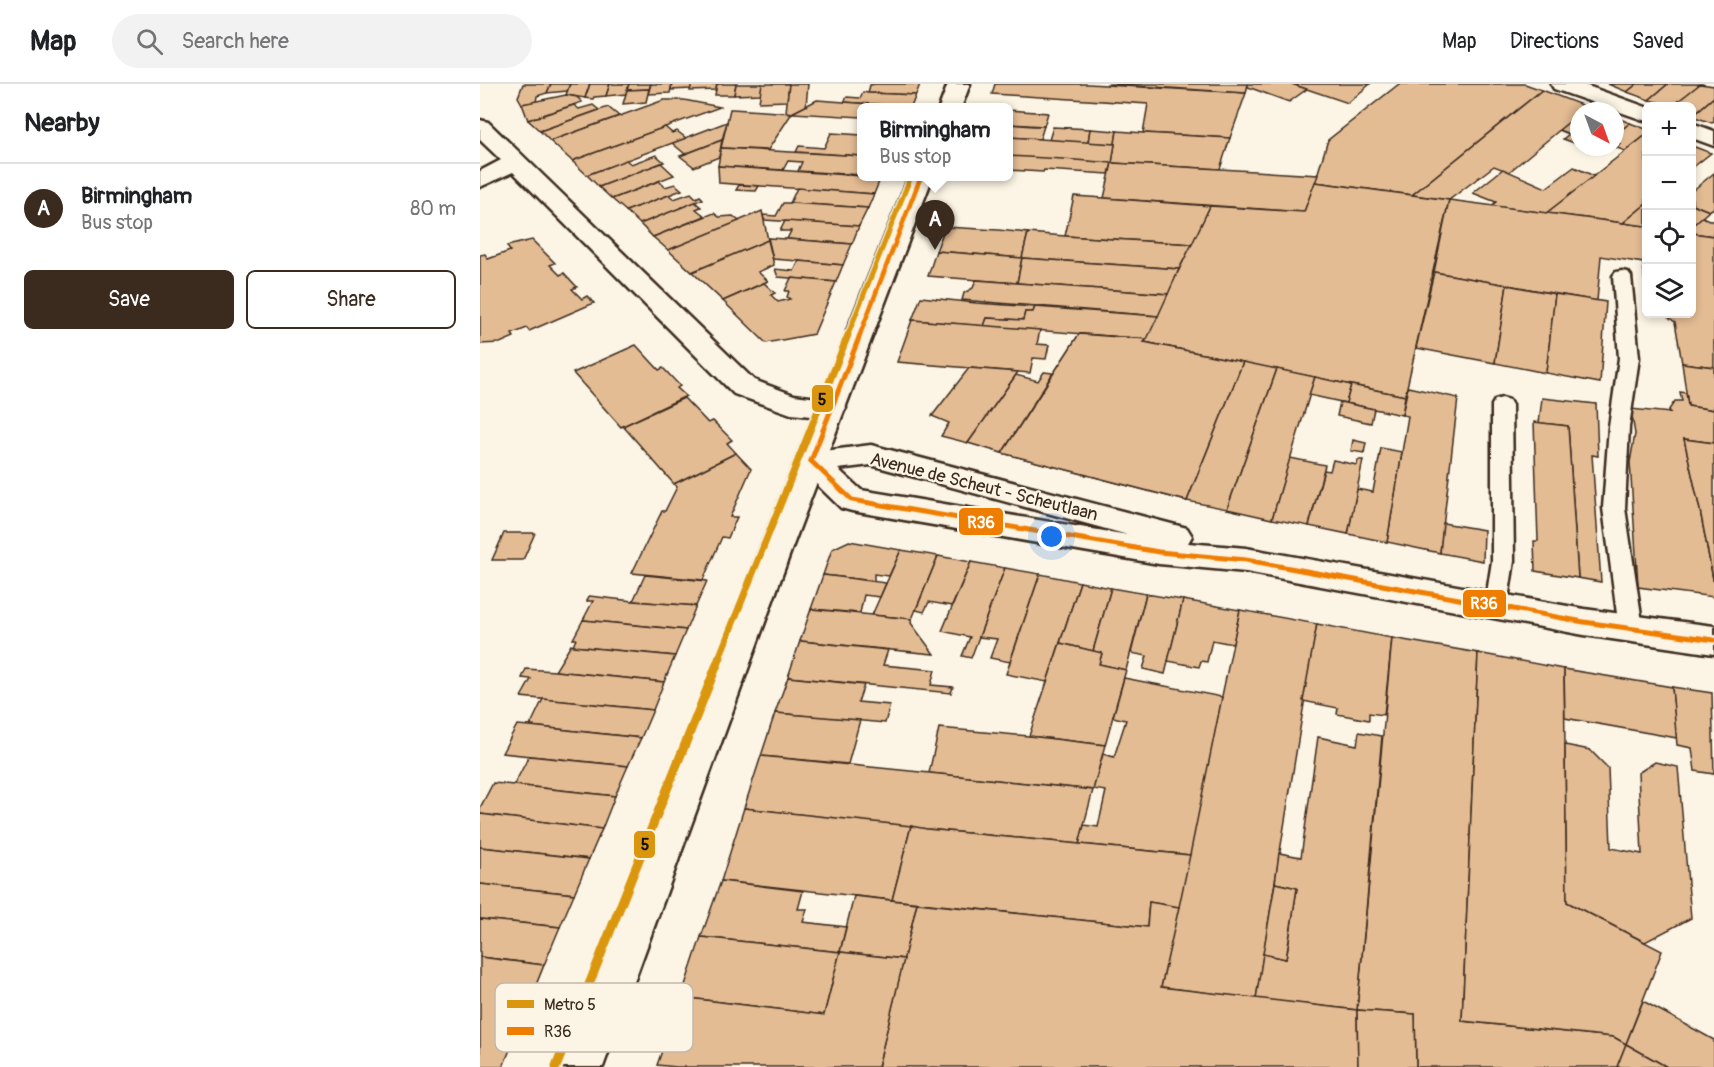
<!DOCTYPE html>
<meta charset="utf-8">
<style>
:root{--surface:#fff;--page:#f2f2f2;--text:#202124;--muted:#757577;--line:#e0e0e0;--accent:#3b2a1e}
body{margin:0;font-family:Pangolin,sans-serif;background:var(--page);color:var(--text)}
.controls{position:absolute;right:18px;top:18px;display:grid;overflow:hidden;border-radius:9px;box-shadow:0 3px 9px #0003}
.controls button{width:54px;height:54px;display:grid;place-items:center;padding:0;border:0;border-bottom:2px solid var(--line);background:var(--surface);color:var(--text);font:30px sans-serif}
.compass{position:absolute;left:1090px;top:18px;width:54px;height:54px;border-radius:50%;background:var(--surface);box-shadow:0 3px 9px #0003;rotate:139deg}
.you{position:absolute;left:572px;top:453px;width:21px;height:21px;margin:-15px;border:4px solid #fff;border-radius:50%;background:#1a73e8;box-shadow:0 0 0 9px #1a73e833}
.badge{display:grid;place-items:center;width:39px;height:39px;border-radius:50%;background:var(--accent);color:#fff;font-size:20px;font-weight:700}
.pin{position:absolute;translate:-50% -50px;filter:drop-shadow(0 2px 3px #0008)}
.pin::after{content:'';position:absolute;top:32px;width:21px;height:18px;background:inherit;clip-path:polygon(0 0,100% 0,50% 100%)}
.popup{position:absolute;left:377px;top:19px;width:156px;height:78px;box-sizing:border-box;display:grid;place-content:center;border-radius:9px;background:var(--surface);filter:drop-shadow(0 2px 4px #0005);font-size:20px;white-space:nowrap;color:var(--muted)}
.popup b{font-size:22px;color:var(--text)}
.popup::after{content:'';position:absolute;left:50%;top:100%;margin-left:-12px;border:12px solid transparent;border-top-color:var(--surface)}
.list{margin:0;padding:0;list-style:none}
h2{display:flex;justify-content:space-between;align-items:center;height:78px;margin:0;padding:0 24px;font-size:26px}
h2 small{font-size:20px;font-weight:400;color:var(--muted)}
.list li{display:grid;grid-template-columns:39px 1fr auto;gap:18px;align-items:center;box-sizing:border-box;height:90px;padding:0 24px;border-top:2px solid var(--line)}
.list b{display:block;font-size:22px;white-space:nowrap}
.list p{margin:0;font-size:20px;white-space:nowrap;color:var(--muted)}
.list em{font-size:20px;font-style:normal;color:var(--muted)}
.actions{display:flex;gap:12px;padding:18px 24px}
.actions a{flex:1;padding:14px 0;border:2px solid var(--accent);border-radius:9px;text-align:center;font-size:21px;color:var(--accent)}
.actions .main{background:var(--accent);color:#fff}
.icon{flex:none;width:33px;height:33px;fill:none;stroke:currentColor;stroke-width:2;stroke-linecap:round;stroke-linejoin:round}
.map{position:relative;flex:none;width:1234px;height:983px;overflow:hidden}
header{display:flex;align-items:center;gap:36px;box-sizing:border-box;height:84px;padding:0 30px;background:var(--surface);border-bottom:2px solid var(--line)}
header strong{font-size:28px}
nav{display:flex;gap:33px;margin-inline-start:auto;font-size:21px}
.search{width:420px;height:54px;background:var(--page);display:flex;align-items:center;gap:15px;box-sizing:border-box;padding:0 21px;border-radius:33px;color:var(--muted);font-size:22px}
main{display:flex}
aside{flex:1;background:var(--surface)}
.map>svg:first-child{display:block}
.building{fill:#e4bc94;stroke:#3b2a1e;stroke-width:1.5;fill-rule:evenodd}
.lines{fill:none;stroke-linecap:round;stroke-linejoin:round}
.service-casing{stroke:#3b2a1e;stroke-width:5}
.minor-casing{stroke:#3b2a1e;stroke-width:5}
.tertiary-casing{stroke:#3b2a1e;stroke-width:5}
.service{fill:#fcf5e5;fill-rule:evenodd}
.minor{fill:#fcf5e5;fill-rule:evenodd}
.tertiary{fill:#fcf5e5;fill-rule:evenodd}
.bus-1-far1-casing{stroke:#fcf5e5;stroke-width:8}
.bus-1-casing{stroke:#fcf5e5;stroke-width:10}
.bus-1-far1{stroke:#ef7d00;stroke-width:4.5}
.bus-1{stroke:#ef7d00;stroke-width:5}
.metro-1-far2-casing{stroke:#fcf5e5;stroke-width:8}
.metro-1-far1-casing{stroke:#fcf5e5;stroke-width:11}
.metro-1-casing{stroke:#fcf5e5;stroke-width:14}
.metro-1-far2{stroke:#da960e;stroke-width:5}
.metro-1-far1{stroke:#da960e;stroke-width:7}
.metro-1{stroke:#da960e;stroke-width:9}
.labels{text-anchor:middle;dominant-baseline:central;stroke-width:4.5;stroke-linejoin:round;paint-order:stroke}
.street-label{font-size:18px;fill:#3b2a1e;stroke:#fcf5e5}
.key{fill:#fcf5e5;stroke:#c2b8a9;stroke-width:1.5}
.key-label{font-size:16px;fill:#3b2a1e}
.line-badge{stroke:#fcf5e5;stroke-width:2}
.badge-label{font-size:16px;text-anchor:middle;font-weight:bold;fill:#fff}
.pale-badge-label{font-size:16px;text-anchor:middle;font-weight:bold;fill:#111}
</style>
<header>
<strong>Map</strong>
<div class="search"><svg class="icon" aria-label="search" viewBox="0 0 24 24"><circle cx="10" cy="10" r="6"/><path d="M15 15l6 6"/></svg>Search here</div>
<nav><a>Map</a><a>Directions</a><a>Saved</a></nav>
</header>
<main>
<aside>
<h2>Nearby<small></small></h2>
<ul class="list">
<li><span class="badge">A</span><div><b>Birmingham</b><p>Bus stop</p></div><em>80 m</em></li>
</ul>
<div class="actions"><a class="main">Save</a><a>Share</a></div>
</aside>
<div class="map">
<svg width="1234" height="983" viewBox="0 0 1234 983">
<rect width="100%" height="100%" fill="#fcf5e5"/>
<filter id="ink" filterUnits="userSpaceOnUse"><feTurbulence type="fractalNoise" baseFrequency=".0167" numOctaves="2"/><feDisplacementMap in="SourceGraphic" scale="12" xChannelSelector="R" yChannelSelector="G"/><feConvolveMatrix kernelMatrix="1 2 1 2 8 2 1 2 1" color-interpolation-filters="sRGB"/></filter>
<g filter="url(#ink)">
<g class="building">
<polygon points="43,0 71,0 67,9 57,12 56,18 42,20 38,13"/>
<polygon points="71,0 90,0 87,7 67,9"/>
<polygon points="90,0 110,0 105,14 86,11"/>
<polygon points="110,0 130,0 126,12 114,13 113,15 105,14"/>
<polygon points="130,0 149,0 146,10 126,12"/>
<polygon points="149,0 171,0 169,5 147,6"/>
<polygon points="171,0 192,0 190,9 168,10"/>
<polygon points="192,0 212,0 211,5 191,6"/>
<polygon points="212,0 237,0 236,6 210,7"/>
<polygon points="237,0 256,0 254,11 235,11"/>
<polygon points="256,0 282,0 281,10 254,11"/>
<polygon points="282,0 309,0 307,17 279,18"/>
<polygon points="309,0 328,0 326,22 312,29 306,28"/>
<polygon points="395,0 440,0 436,11 388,9 390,1"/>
<polygon points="515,0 608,0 766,9 750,54 663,49 668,20 512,10"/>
<polygon points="628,0 768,0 766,9"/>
<polygon points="768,0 812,0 827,5 809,18 768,3"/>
<polygon points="812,0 890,0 868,19"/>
<polygon points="919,0 1045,0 1062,6 932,111 835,98 848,56"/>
<polygon points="1128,0 1157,0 1147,8"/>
<polygon points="1157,0 1188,0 1169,16 1147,8"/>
<polygon points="1188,0 1221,0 1192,22 1169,16"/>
<polygon points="1220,0 1234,2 1234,13 1212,32 1212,22 1192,22"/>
<polygon points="169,5 166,18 143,20 147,6"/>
<polygon points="1062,6 1107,23 1099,27 1099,30 1029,88 1014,82 969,116 932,111"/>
<polygon points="383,8 388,9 436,11 431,23 364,18 367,13 380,14"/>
<polygon points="86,11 97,13 102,18 48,36 42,20"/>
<polygon points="1234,13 1234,38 1232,39 1212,32"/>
<polygon points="184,16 204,16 240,23 92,77 70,57"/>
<polygon points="337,16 364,18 431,23 382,24 382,33 312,29"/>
<polygon points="94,21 99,25 113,21 119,26 60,47 48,36"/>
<polygon points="128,23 139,32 70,57 60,47"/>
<polygon points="250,25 252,25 312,29 288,66 241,64"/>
<polygon points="528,26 568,29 564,42 528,40"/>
<polygon points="1099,30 1099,54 1094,59 1083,55 1089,50 1079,46"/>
<polygon points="1135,33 1150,39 1135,51"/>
<polygon points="247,38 242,56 205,70 192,59"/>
<polygon points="1150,39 1166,45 1166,51 1145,67 1137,64 1141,60 1135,58 1135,51"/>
<polygon points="528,40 553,42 564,42 560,55 541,54 528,53"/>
<polygon points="185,43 192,49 197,47 206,54 107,91 92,77"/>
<polygon points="573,43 610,45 608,59 569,56"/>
<polygon points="610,45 637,47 635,60 608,59"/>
<polygon points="637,47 664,49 750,54 740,85 632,79"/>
<polygon points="351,49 382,51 382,72 316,68 319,62 344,64"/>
<polygon points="1166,51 1166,120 1143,139 1066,129"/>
<polygon points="528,53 560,55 635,60 632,79 535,73 528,72"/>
<polygon points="242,56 239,73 214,83 200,72"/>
<polygon points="1212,62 1231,69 1212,84"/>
<polygon points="241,64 382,72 382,91 318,87 322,78 308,77 303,86 238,82"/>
<polygon points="176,71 184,78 119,103 107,91 146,76 151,80"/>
<polygon points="528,72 583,75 632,79 629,90 564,86 563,88 528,86"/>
<polygon points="181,79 194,91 132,115 119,103"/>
<polygon points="632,79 740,85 838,91 824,128 624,114"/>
<polygon points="238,82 382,92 401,93 394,110 239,99"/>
<polygon points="1094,83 1114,92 1066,129 1011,122 1016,118 993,109 1023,85 1066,104"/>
<polygon points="1234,89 1234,124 1229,127 1212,120 1212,107"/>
<polygon points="179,97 185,103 195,100 202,106 146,127 132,115"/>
<polygon points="835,98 969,116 925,312 664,258 730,122 824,128"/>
<polygon points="259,101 279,102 276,107 256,106"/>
<polygon points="317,104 394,110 388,124 310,119"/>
<polygon points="211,109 216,114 220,112 223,115 160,140 146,127 189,111 194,115"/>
<polygon points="594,112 624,114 730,122 712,160 585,152"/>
<polygon points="969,116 1166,142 1166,216 1163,179 1121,172 1117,217 954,188"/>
<polygon points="215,118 221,123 216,125 225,132 173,153 160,140"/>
<polygon points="303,119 310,119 388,124 379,142 284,136 283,131 296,132"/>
<polygon points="1166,120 1166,142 1143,139"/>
<polygon points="1212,120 1229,127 1212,142"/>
<polygon points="282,127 288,156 212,188 188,166"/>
<polygon points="234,129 239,133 253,132 259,137 188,166 173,153"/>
<polygon points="1222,133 1234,138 1233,152 1212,149 1212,142"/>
<polygon points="305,137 379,142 372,160 307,155 311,147 300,147"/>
<polygon points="465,143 518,146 548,149 542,174 456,167"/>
<polygon points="548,149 585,152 712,160 699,185 542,174"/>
<polygon points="1212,149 1234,152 1234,283 1202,279 1195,238 1184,230 1212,230"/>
<polygon points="288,154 307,155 372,160 363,181 319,177 293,175"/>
<polygon points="52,156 75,179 70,181 80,191 84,189 97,203 92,205 102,215 107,212 114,219 49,247 47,244 32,250 34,253 20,259 0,260 0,171 5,170 8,175 30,167 27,162"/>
<polygon points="288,156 294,181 278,188 288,197 243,217 212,188"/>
<polygon points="456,167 542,174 537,199 448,192"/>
<polygon points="542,174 699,185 688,210 537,199"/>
<polygon points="319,177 363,181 356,198 298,193 295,185 314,187"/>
<polygon points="954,188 1027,201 1015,279 936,264"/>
<polygon points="311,194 356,198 334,250 286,259 243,217 284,199 295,209 291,211 298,218 310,215 307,213 309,207 305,207"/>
<polygon points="496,196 537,199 688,210 678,232 482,216 484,209 493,204"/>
<polygon points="1027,201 1075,210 1066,289 1015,279"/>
<polygon points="1075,210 1126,218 1120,299 1066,289"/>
<polygon points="441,213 496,219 555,223 553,228 545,228 543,236 507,234 504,242 432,236"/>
<polygon points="555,223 678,232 667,255 504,242 507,234 543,236 545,228 553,228"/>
<polygon points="432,236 560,246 557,260 569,261 566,275 553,274 550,289 417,278"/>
<path d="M599,250L667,255L664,258L763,278L707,417L522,369ZM660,267L693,274L688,285L667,299L634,366L608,360Z"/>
<polygon points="599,250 667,255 664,258 763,278 707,417 522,369"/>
<polygon points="156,261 179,286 183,284 200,302 197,304 206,312 141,343 93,289"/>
<polygon points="763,278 797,285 747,425 707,417"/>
<polygon points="1202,279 1234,283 1234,326 1208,322"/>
<polygon points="489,284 538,288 488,359 461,352 469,339 452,332"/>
<polygon points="797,285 835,293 792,435 747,425"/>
<polygon points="564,288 573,289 522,369 488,359 536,291 558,297"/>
<polygon points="835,293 871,301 866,319 829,311"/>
<polygon points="871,301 925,312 922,331 866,319"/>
<polygon points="928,303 978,314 960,469 907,458 928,332 922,331"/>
<polygon points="1200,308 1206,309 1208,322 1234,326 1234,359 1204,355 1220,426 1234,500 1234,513 1158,503 1158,501 1150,378 1155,350 1151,325 1191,329 1188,327 1195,317 1202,317"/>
<polygon points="204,314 228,339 233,337 252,356 247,359 256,369 194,400 143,342"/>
<polygon points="1062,314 1116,320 1118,372 1112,371 1121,498 1098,494 1088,342 1059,339"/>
<polygon points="860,318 894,325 891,339 857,332"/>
<polygon points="1054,338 1088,342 1098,494 1055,487 1054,457 1058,457"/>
<polygon points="1204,355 1234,359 1234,500 1220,426"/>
<polygon points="873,356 886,359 884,369 871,367"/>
<polygon points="901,364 922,368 907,458 868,450 877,405 893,408"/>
<polygon points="256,369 271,385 250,433 257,433 248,454 242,453 223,496 152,489 182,427 185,427 197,403 194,400"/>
<polygon points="810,374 845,381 829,442 792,435"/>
<polygon points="853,376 877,381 878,376 883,376 868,450 829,442 844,386 850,387"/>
<polygon points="963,439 1004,446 1003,477 960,469"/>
<polygon points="24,449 55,449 43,476 12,476"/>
<polygon points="369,457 421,466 409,492 394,490 394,497 343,491 352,465"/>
<polygon points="421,466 458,472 432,535 392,531"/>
<polygon points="458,472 491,478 472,522 449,518 444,528 436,526"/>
<polygon points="491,478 525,484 491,574 482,572 490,553 462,547"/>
<polygon points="525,484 560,490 530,578 510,574 517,555 499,553"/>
<polygon points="560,490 600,498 567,598 526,590"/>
<polygon points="165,491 227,497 216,522 153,517"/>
<polygon points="343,491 368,494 406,499 400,513 384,511 380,529 331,525"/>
<polygon points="600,498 631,504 613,567 580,559"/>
<polygon points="631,504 666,510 646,586 619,580 622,569 613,567"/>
<polygon points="666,510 703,516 685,590 663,585 667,572 651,569"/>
<polygon points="109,512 153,517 216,522 206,546 103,536 113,517 107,517"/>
<polygon points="703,516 760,526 753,560 732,556 727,578 721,577 719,583 688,577"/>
<polygon points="331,525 432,535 431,539 454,570 320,557"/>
<polygon points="760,526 837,540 776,915 681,903"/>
<polygon points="103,536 206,546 195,572 93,562 96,555 93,555"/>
<polygon points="837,540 912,554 904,631 889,629 889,636 857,630 858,624 823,617"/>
<polygon points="912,554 998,569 982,937 1134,953 1146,960 1137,983 936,983 935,930 877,926"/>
<polygon points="320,557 408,566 403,581 455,586 451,601 473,603 471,609 308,593"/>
<polygon points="580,559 622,569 619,580 646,586 625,661 549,652"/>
<polygon points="91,561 93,562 195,572 184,598 75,587"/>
<polygon points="998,569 1084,585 1087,818 1182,867 1146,960 1134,953 982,937"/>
<polygon points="46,585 75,587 184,598 173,626 41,613 51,595 42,594"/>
<polygon points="1084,585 1192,603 1197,654 1085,634"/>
<polygon points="308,593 384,601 378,618 410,621 405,639 295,629"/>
<polygon points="644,594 742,613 710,771 599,760 604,741 618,743 626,707 613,705 623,670 634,673 646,636 633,633"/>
<polygon points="1192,603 1232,609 1234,690 1215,687 1212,664 1197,661"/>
<polygon points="63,615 173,626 161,654 50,642"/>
<polygon points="295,629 380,636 368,680 281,672"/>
<polygon points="37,641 50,642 161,654 148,682 22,669"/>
<polygon points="459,644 549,652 625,661 613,706 449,689"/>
<polygon points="879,648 902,652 877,926 776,915 783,870 806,875 817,804 795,799 799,769 821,773 838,653 877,661"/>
<polygon points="1085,661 1110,666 1128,684 1131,764 1162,770 1158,689 1175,678 1198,683 1211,834 1165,858 1087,818"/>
<polygon points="49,672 148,682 135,712 34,701"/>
<polygon points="281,672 460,690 613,706 599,760 447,745 264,724"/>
<polygon points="13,699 34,701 135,712 122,745 0,730 0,724"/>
<polygon points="264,724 431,742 412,816 241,797"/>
<polygon points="0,730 122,745 109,775 0,763"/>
<polygon points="431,742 447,745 710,771 699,823 669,818 667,843 412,816"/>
<polygon points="0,763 109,775 94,810 0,800"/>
<polygon points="241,797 323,807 318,825 327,825 323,838 366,843 360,868 221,853"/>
<polygon points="795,799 817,804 806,875 783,870"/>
<polygon points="0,800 94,810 80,843 0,835"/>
<polygon points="374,812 437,819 424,875 360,868"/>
<polygon points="669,818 699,823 681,903 877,926 878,983 398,983 437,819 667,843"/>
<polygon points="0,835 80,843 64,881 0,873"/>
<polygon points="221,853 360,868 344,931 201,913"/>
<polygon points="360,868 424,875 398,983 197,983 177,981 201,913 344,931"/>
<polygon points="0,873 64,881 23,983 0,983"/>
<polygon points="1163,917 1234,956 1234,983 1187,983 1146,960"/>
<polygon points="877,926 935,930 936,983 878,983"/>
<polygon points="1146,960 1187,983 1137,983"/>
</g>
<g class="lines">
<g class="service-casing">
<g id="service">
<polygon points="1142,187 1148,188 1151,192 1159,274 1149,343 1145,424 1163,545 1159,551 1151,554 1143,551 1139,545 1123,424 1129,343 1139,274 1133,192 1136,188"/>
<polygon points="1022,314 1029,316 1032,321 1034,477 1027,522 1024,528 1016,531 1008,528 1005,522 1012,477 1012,321 1015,316"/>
</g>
</g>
<g class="minor-casing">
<g id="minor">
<polygon points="1071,0 1102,0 1166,23 1166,37 1074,5"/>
<polygon points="0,36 8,38 274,296 314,311 361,317 366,324 361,331 351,334 311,330 254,310 33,88 0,103 0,87 21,76 0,56"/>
<polygon points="1212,39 1234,47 1234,62 1212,54"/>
<path d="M391,361L707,444L712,452L708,459L766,464L1104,525L1234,542V570L1104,551L766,488L679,480L372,427L361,424L320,384L316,377L320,370ZM391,381L648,451L381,406L358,385Z"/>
</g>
</g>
<g class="tertiary-casing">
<g id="tertiary">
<polygon points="468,0 490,0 481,24 459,24"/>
<polygon points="429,92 453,92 312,464 123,983 79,983 280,464"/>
</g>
</g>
<use href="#service" class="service"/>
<use href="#minor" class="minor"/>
<use href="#tertiary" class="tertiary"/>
<g class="bus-1-far1-casing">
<polyline id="bus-1-far1" points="379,253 441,92"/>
</g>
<g class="bus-1-casing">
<g id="bus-1">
<polyline points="331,377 372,416 679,468 766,476 1104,538 1234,556"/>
<polyline points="331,377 380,251"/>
</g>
</g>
<use href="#bus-1-far1" class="bus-1-far1"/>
<use href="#bus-1" class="bus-1"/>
<g class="metro-1-far2-casing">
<polyline id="metro-1-far2" points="367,253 431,92"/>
</g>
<g class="metro-1-far1-casing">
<polyline id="metro-1-far1" points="239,574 368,251"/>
</g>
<g class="metro-1-casing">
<polyline id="metro-1" points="76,983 240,573"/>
</g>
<use href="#metro-1-far2" class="metro-1-far2"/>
<use href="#metro-1-far1" class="metro-1-far1"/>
<use href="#metro-1" class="metro-1"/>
</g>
</g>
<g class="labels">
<g class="street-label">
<text transform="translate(504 403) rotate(14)">Avenue de Scheut - Scheutlaan</text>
</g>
</g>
<rect x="15" y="899" width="198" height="69" rx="9" class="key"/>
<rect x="27" y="916" width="27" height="8" fill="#da960e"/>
<rect x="27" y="943" width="27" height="8" fill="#ef7d00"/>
<g class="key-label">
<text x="64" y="926">Metro 5</text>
<text x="64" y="953">R36</text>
</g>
<g class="line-badge">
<rect x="331" y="300" width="23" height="29" rx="6" fill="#da960e"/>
<rect x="478" y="423" width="46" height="29" rx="6" fill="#ef7d00"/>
<rect x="982" y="505" width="45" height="29" rx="6" fill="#ef7d00"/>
<rect x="153" y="746" width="23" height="29" rx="6" fill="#da960e"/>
</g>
<g class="badge-label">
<text x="501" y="444">R36</text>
<text x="1004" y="525">R36</text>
</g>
<g class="pale-badge-label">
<text x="342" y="321">5</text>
<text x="165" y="766">5</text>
</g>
</svg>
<div class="controls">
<button>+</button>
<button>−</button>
<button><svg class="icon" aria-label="locate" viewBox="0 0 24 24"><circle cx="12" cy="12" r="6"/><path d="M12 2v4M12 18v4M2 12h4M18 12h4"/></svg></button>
<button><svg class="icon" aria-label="layers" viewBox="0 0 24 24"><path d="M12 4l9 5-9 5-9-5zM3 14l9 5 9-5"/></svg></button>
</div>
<svg class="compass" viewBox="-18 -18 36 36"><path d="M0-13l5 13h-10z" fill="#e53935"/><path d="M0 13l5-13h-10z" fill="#757577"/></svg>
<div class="you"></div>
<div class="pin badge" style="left:455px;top:166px">A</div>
<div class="popup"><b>Birmingham</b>Bus stop</div>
</div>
</main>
